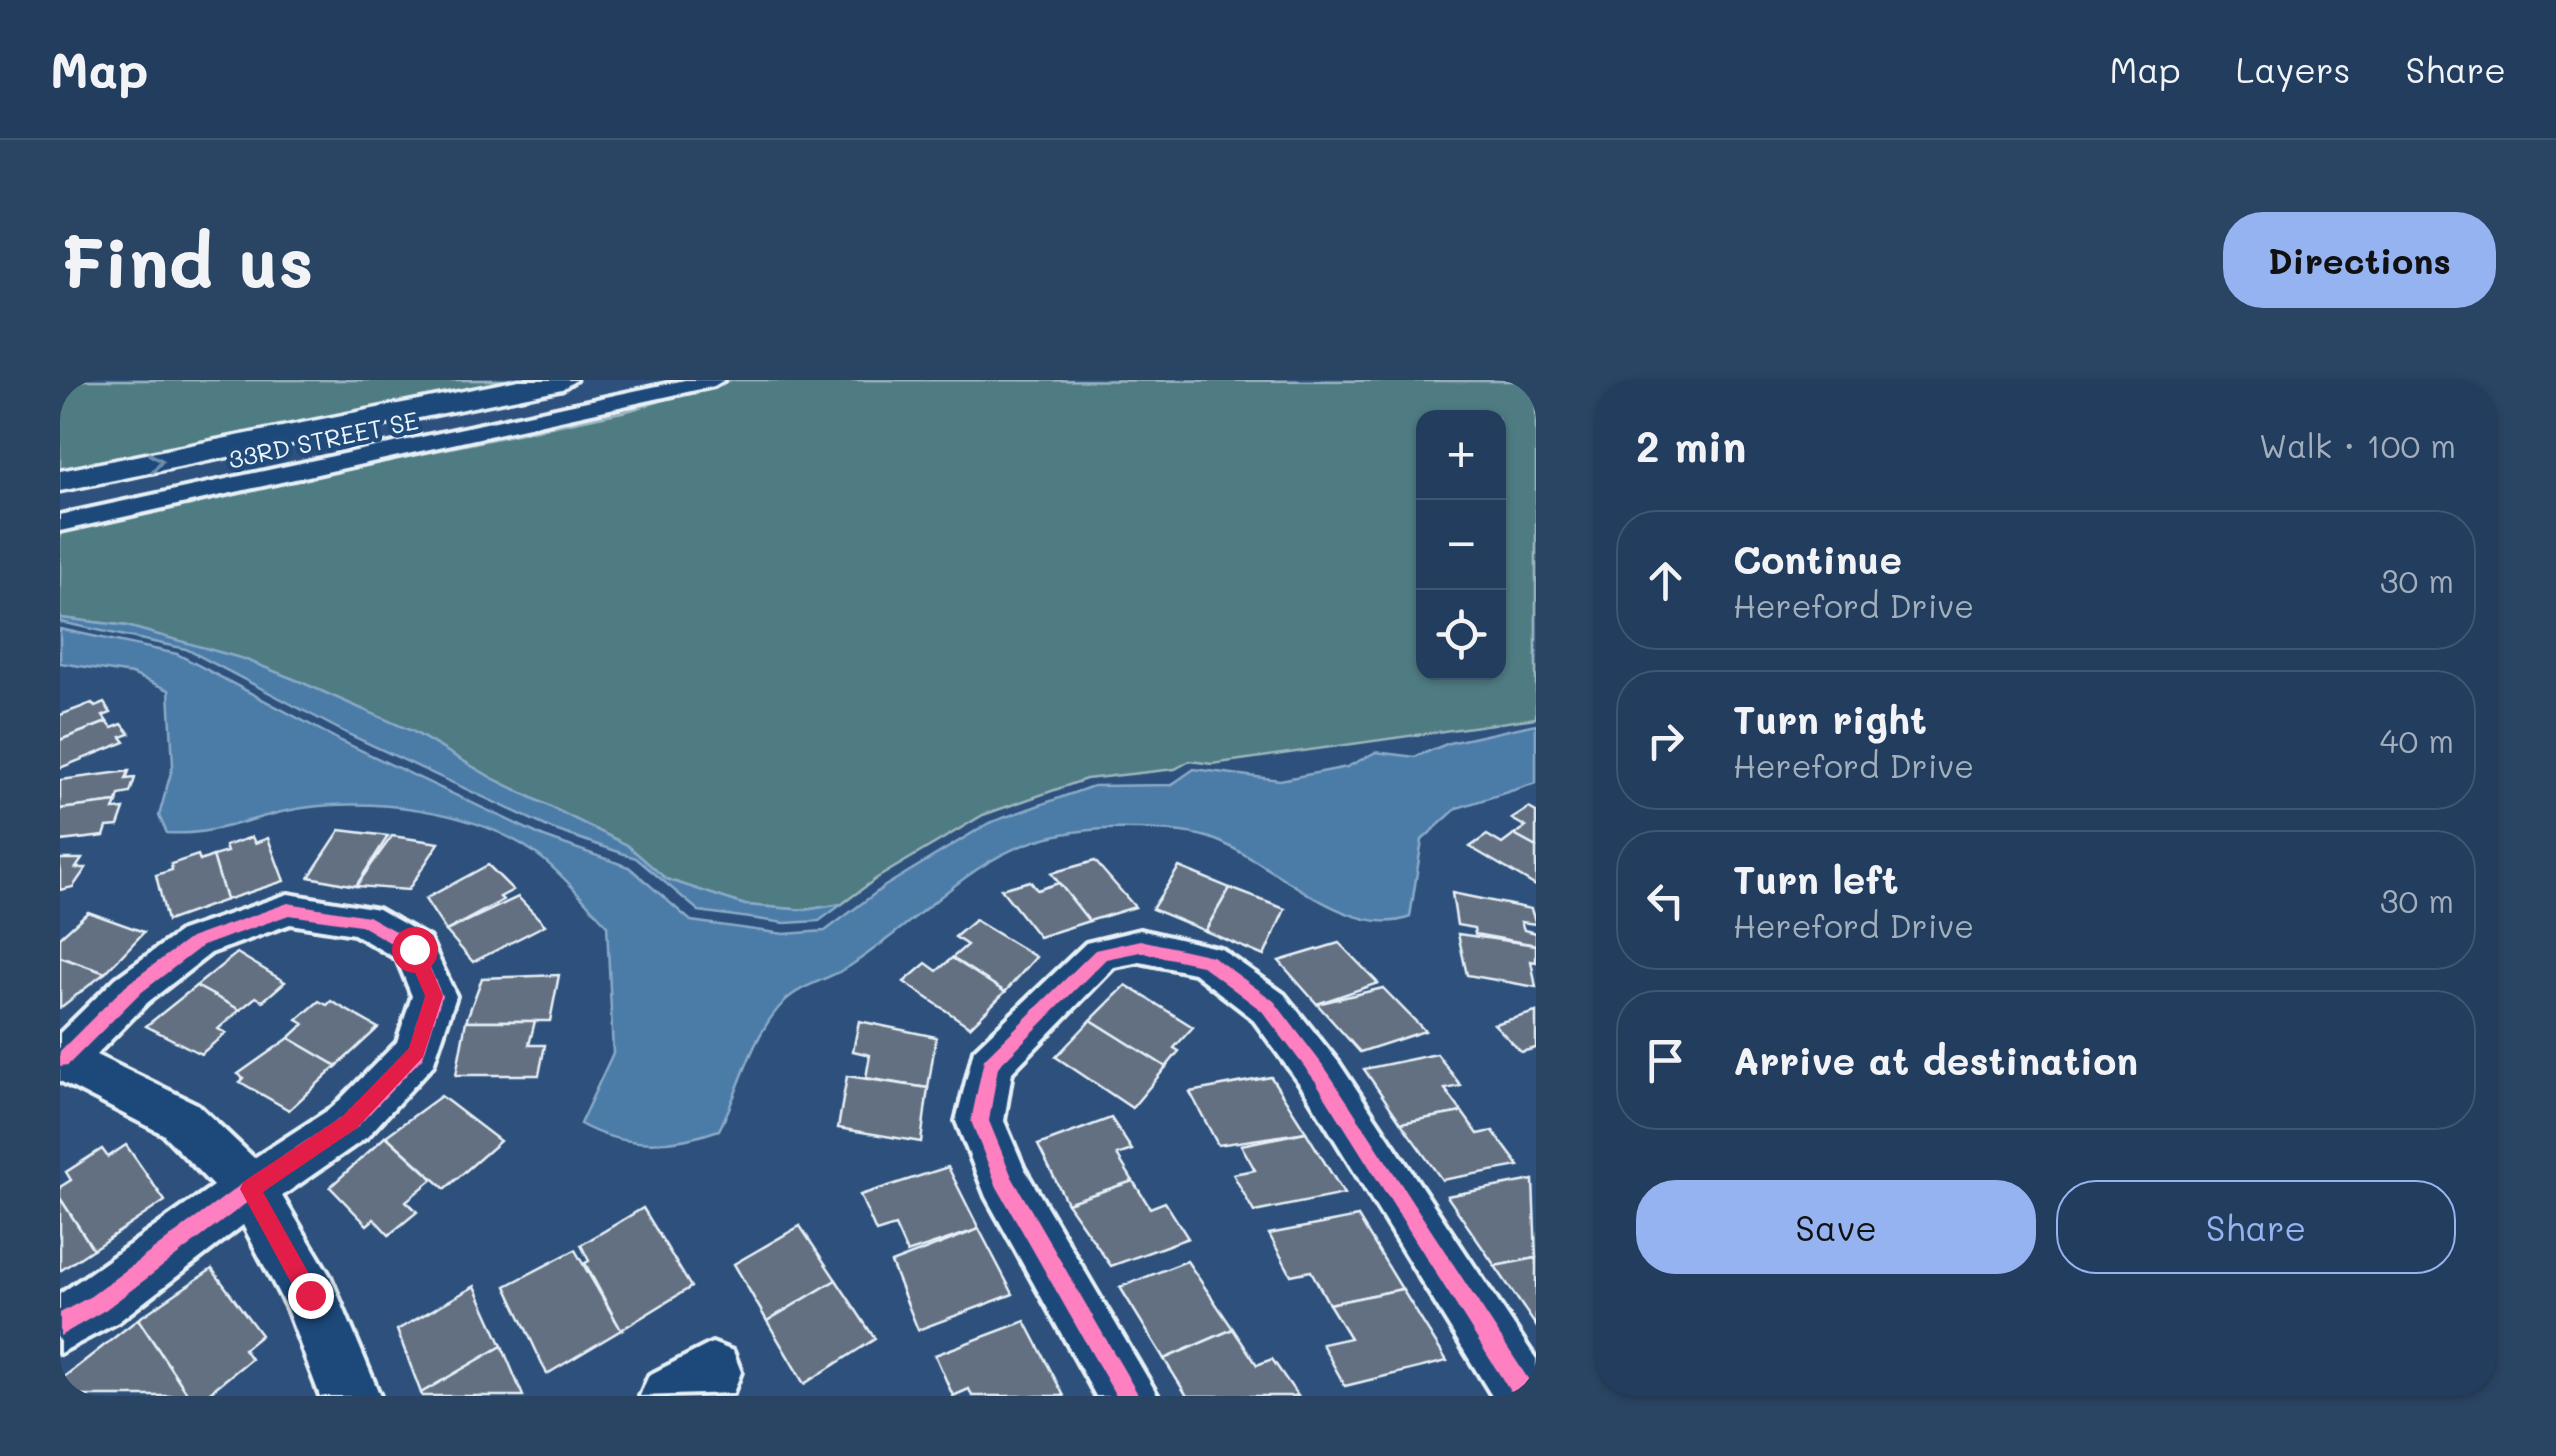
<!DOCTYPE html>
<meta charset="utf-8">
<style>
:root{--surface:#223d5d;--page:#2a4463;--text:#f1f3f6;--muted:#a2aebc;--line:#3f5672;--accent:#95b2f1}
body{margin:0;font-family:Mali,sans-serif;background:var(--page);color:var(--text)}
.controls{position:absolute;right:30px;top:30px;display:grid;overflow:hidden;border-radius:20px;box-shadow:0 2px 8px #0004}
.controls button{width:90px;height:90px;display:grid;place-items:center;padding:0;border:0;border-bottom:2px solid var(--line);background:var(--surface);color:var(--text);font:50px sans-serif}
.stop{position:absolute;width:30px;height:30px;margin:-22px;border:8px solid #e11d48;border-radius:50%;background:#fff}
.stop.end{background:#e11d48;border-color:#fff;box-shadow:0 2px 10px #0008}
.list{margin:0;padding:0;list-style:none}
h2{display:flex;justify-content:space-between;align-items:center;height:130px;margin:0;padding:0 40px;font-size:42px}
h2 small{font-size:32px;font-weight:400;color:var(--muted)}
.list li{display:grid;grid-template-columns:65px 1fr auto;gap:30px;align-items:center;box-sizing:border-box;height:140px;margin:0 20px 20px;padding:0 20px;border:2px solid var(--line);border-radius:40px}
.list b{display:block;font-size:38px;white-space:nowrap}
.list p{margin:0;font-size:32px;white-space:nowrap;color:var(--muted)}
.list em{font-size:32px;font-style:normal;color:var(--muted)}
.actions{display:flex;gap:20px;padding:30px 40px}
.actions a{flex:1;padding:22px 0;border:2px solid var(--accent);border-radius:40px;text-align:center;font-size:35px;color:var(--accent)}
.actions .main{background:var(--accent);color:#111}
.icon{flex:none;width:55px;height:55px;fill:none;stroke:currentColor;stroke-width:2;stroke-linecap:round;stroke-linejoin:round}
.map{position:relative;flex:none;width:1476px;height:1016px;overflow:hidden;border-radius:40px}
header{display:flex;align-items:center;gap:60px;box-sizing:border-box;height:140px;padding:0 50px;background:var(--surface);border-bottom:2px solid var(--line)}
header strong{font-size:48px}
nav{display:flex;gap:55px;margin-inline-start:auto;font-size:35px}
.intro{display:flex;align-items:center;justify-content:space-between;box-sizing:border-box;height:240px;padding:0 60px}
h1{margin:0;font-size:70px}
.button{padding:25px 45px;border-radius:40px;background:var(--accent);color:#111;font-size:35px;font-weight:700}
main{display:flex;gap:60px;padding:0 60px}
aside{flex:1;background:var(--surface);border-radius:40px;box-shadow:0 2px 8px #0004}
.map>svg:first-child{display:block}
.green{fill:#507b83;stroke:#9cb6be;stroke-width:2.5;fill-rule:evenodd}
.water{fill:#4b7ba8;stroke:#8aaac8;stroke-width:2.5}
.building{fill:#636f82;stroke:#e8f1f8;stroke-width:2.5}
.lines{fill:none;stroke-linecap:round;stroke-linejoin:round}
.minor-casing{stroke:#e8f1f8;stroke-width:8}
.highway-casing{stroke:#e8f1f8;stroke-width:7}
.minor{fill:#1f4a7a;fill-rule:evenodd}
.highway{fill:#1f4a7a;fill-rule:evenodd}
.cycleway-casing{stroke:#1f4a7a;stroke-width:6}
.cycleway{fill:#ff80c0;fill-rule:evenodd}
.oneway{stroke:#6f8dac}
.route{fill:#e11d48}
.labels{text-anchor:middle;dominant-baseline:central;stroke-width:9;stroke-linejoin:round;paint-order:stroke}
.far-street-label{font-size:25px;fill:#e8f1f8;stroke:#1f4a7a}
</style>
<header>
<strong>Map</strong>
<nav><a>Map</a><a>Layers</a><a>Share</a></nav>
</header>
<div class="intro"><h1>Find us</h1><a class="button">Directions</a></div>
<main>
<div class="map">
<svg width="1476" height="1016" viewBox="0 0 1476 1016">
<rect width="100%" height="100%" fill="#2d517c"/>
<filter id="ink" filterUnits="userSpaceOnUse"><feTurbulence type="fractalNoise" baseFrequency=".01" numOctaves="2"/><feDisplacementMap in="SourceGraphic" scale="20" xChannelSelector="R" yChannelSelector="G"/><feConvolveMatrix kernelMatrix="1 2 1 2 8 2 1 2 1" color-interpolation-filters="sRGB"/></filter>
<g filter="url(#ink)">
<g class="green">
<polygon points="7,0 489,0 0,95 0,2"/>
<path d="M671,0L1476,1V338L1152,384L1130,381L1115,389L1026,399L923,435L817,498L782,524L745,530L685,525L606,499L567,465L432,398L352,351L67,246L0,238V150L567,31ZM1364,38H1438V292H1364Z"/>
</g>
<g class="water">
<polygon points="0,238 67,246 184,279 241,302 352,351 432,398 567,465 606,499 685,525 745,530 782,524 759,541 725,543 639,531 576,478 492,449 290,355 126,269 0,242"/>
<path d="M0,249L117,274L281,361L484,457L569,487L631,541L724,554L765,551L825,506L929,443L1033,406L1111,405L1134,389L1220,400L1287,387L1316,372L1355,377L1389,363L1476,344V403L1397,428L1362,460L1350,537C1290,561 1213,483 1158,461C1135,451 1101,450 1076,449C930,443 898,514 790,586C770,599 740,605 724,622C690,657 681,708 659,750C612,767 565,769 520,744L553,673L547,545C527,523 506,498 483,479C419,428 304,415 226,431C185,440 150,456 107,453L99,436L113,385L109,310L72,294L0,283Z"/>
</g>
<g class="building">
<polygon points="32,323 35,327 44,323 51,333 43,336 47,342 0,360 0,335"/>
<polygon points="47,342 52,348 62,344 70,354 61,357 65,362 0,388 0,360"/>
<polygon points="69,391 66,399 75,398 70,413 59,415 57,422 0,429 0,400"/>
<polygon points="57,422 54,430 64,429 58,446 47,447 44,456 0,461 0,429"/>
<polygon points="1469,428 1476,432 1476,467 1454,455 1466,447 1452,439"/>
<polygon points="280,450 328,456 296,506 249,497"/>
<polygon points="1427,455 1442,464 1454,455 1476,467 1476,506 1410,467"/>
<polygon points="332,456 379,463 348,510 296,506"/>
<polygon points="192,457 195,463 208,458 224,501 166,520 153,476 167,472 165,466"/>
<polygon points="138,475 140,481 153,476 166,520 107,541 96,495 112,490 111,484"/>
<polygon points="0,479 22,479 16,488 26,488 13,507 0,510"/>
<polygon points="1035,481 1075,527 1029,541 991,493"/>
<polygon points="428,485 453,510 440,517 443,520 386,551 365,519"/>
<polygon points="1119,487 1170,508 1145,551 1092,529"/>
<polygon points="970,501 977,510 999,503 1029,541 979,557 941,509"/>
<polygon points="1170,508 1225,529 1204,576 1145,551"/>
<polygon points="1392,513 1471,529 1476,544 1461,542 1464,550 1476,553 1476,565 1415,554 1414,548 1397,545"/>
<polygon points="458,517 485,545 413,582 386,551"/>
<polygon points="28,532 84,552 45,593 0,577 0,557"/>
<polygon points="915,540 976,577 945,612 892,578 907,565 895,557"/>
<polygon points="1398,554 1476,565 1476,582 1471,581 1476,607 1407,595"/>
<polygon points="1279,563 1318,603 1257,624 1219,581"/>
<polygon points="177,573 225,602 203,621 196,617 180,630 136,606"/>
<polygon points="0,577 45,593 0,628"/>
<polygon points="892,578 945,612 910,647 844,602 866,583 877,591"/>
<polygon points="499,595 490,641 406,641 422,598"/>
<polygon points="1066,605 1133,647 1114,668 1119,671 1106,687 1031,640"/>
<polygon points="136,606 180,630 158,649 166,653 141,674 86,646"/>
<polygon points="1323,608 1365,651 1300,672 1257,624"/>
<polygon points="259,621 267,625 271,621 318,648 277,686 229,658 244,644 237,640"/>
<polygon points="1476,632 1476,668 1461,672 1434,644"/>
<polygon points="1031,640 1106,687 1072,728 996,677"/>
<polygon points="406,641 475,641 469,665 485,665 479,695 396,695"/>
<polygon points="799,641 876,657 868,708 806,698 810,675 793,671"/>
<polygon points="229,658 277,686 229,730 180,702 184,698 178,694"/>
<polygon points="1377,674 1401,706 1385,709 1402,732 1341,743 1304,689"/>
<polygon points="787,696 868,708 861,762 778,748"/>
<polygon points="1211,697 1246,752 1158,765 1130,712"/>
<polygon points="381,716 440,761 385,809 326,756"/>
<polygon points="1402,732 1418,754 1433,751 1459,786 1382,800 1341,743"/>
<polygon points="1051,738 1072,770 1057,775 1073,801 1007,823 978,765"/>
<polygon points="1246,752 1284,814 1194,832 1173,794 1195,790 1181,765"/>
<polygon points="326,756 373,799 346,821 357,832 329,855 314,839 307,845 270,807"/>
<polygon points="66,765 105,821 33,869 0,818 0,807 11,800 6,792 42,769 48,777"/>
<polygon points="888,787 919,849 847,873 835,846 816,852 800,815"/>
<polygon points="1473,800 1476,878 1435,886 1387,816"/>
<polygon points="1073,801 1090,828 1105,822 1128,858 1051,886 1007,823"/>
<polygon points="0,818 33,869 0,891"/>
<polygon points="583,828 631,907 561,950 525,883 529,881 521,865"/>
<polygon points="1298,837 1342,909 1269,924 1251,891 1231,895 1209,854"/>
<polygon points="740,846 776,900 707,941 674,884"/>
<polygon points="919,849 953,914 858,950 831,883"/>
<polygon points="515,870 561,950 487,994 446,906"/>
<polygon points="1476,878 1476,946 1435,886"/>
<polygon points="1127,881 1173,949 1104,979 1060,907"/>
<polygon points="152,889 201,955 184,969 191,979 145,1016 129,1016 78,939"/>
<polygon points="776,900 815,959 744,1004 707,941"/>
<polygon points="415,906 442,966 361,1013 337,950"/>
<polygon points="1342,909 1387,981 1285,1006 1262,964 1290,958 1269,924"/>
<polygon points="78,939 129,1016 7,1016 0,1000"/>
<polygon points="965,941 1004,1016 912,1016 909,1009 893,1016 875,975"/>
<polygon points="1173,949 1197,985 1212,979 1238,1016 1127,1016 1104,979"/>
<polygon points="442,966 463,1016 362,1016 361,1013"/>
</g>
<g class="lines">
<g class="minor-casing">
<g id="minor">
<polygon points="625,0 664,0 654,6 0,151 0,135"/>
<path d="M228,514L318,529L369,558L396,616L373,685L307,757L222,816L270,896L320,1016H260L227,929L183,845L58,942L0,973V914L153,806L103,754L0,701V653L56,598L121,551ZM230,544L294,554L337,579L352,616L337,662L273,727L194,778L137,724L36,675L88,622L151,573Z"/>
<polygon points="1080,550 1161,569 1224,614 1279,683 1476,979 1476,1016 1432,1016 1245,711 1192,638 1134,593 1080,582 1054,587 952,692 944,741 964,788 1098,1016 1036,1016 926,817 896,741 914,670 1026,563"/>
<polygon points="652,963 673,971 681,992 673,1013 580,1016 589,995"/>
</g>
</g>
<g class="highway-casing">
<polygon id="highway" points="459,0 516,0 502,9 0,111 0,91"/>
</g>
<use href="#minor" class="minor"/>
<use href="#highway" class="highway"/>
<g class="cycleway-casing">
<g id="cycleway">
<polygon points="228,523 308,536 360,565 382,616 363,677 296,748 197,815 45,930 0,956 0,933 31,916 183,803 284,736 349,668 366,616 348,573 300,545 229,535 142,566 78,615 8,685 0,686 0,671 66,605 130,558"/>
<polygon points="1080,560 1152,576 1214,621 1268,692 1474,1008 1476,1016 1453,1016 1256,702 1202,631 1141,585 1080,572 1046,579 938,687 929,741 952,797 1079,1016 1056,1016 937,807 911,741 924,679 1035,570"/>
</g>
</g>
<use href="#cycleway" class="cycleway"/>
</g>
<defs><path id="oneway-chevron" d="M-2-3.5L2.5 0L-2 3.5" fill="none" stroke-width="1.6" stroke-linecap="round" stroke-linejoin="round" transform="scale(2.5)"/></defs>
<use class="oneway" href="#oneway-chevron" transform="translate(96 82) rotate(-11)"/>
</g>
<polygon class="route" points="354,562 363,569 383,616 363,677 297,748 203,812 261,915 250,926 242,923 180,809 183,802 283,736 349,668 365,616 345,569"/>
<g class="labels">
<g class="far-street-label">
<text transform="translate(263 59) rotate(-12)">33RD STREET SE</text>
</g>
</g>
</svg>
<div class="controls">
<button>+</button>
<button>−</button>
<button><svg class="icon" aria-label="locate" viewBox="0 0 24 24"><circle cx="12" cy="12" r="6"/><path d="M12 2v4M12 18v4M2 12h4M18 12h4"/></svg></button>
</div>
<div class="stop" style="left:354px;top:569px"></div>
<div class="stop end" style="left:250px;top:915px"></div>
</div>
<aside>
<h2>2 min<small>Walk · 100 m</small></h2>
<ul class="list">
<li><svg class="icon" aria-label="ahead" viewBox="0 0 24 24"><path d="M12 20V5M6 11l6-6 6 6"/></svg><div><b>Continue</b><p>Hereford Drive</p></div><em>30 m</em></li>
<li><svg class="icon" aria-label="right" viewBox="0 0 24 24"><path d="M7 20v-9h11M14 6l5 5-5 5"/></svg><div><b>Turn right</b><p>Hereford Drive</p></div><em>40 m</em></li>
<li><svg class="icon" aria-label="left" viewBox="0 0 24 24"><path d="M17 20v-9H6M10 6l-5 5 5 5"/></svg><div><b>Turn left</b><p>Hereford Drive</p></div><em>30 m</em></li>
<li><svg class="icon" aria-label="arrive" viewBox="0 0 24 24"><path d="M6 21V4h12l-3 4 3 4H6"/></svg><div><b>Arrive at destination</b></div></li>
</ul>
<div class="actions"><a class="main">Save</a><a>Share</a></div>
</aside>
</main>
